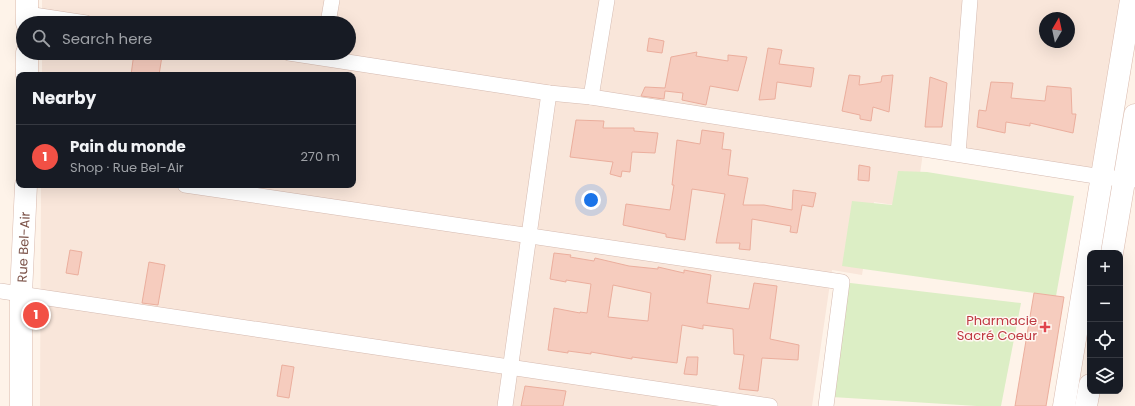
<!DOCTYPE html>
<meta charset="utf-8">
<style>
:root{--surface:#171b24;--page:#242831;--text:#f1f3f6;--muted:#9ea1a6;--line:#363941;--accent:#f25045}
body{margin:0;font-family:Poppins,sans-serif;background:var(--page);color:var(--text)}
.controls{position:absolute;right:12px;bottom:12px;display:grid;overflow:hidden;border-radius:8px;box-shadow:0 4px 16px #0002}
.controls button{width:36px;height:36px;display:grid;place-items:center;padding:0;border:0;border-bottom:1px solid var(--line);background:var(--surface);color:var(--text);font:20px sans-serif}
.compass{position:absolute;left:1039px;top:12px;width:36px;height:36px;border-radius:50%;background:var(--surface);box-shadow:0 4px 16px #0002;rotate:9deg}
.you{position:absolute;left:591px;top:200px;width:14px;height:14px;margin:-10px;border:3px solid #fff;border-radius:50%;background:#1a73e8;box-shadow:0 0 0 6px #1a73e833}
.badge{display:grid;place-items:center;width:26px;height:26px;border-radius:50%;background:var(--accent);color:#fff;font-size:13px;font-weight:700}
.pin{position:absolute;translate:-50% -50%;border:2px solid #fff;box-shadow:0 1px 4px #0006}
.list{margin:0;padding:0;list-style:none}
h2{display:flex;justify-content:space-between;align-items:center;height:52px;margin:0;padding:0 16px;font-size:17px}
h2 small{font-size:13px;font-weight:400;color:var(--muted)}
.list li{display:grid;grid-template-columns:26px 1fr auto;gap:12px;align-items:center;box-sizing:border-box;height:64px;padding:0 16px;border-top:1px solid var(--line)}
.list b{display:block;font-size:15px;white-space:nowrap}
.list p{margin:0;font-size:13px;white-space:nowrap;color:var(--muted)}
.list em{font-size:13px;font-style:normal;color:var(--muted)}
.icon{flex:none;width:22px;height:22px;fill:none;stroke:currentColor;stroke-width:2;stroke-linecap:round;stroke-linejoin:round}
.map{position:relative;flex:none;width:1135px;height:406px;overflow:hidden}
.search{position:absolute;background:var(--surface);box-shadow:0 4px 16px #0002;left:16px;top:16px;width:340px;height:44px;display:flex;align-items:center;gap:10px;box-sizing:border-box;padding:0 14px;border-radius:22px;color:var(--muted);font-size:15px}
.panel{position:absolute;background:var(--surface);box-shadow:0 4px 16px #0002;left:16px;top:72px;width:340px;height:116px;border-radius:8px}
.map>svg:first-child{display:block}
.residential{fill:#f9e6da;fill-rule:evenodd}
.green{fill:#dceec5}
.building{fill:#f6ccbe;stroke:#ebae9d;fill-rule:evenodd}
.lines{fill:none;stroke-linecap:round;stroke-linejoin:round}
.street-casing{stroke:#d5bab0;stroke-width:16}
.secondary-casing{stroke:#dabbaf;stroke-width:23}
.street{stroke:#fff;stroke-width:15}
.secondary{stroke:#fff;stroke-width:22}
.health-dot{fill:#e0444e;stroke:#fff8f2;stroke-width:1.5}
.labels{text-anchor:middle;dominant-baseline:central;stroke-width:3;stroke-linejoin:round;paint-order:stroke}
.street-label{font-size:13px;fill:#7c5349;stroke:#fff8f2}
.health-label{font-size:13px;fill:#be3a42;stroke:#fff8f2;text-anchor:end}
</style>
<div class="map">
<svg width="1135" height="406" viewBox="0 0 1135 406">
<rect width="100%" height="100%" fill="#fef3e9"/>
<path class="residential" d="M42,0H1128L1099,174L924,146L915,208L874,202L862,275L832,270L812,406H40L41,185H353V75H42V53H349V23H42ZM1045,18H1069V42H1045Z"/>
<g class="green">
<polygon points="898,171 927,172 1074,196 1056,296 842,266 852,201 892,205"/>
<polygon points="842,282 1021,303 1001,406 977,406 832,397"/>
</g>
<g class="building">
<polygon points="649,38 664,41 662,53 647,51"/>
<polygon points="768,48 782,50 779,64 814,68 811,87 777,82 775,99 759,100"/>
<polygon points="697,52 696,56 728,61 728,55 747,57 738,91 710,86 706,105 682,100 683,93 665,91 664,99 641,96 645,87 665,88 671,57"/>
<polygon points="134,53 146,53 162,56 159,75 131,75"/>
<polygon points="849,75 860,76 859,85 881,82 882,76 893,75 889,112 873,107 871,121 860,119 860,115 842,111"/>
<polygon points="930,77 947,83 942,127 925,127"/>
<polygon points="991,82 1013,83 1011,98 1045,101 1047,86 1071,88 1072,114 1076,114 1073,133 1030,123 1030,126 1006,122 1005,133 977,127 979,110 986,111"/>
<polygon points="576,120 604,121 603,128 634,128 634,131 658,133 655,153 632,152 630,172 622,171 621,177 610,174 613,162 570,157"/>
<polygon points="702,130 724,133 722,149 731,150 728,175 748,178 743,205 764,205 792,210 793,190 816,193 813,207 802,205 797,233 790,232 791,226 752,219 750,250 739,249 740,243 716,243 725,194 692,189 685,240 666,237 666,234 623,225 626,204 670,210 674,185 672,185 677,140 700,144"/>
<polygon points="859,165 870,167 869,181 858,180"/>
<polygon points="70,250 82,252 78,275 66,273"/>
<path d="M554,253L571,255L570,257L594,261L595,258L629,266L658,269V267L684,273V270L711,275L707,303L749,309L754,283L777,286L770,339L799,345L798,360L762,358L758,391L739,389L744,355L734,354L733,329L703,325V329L682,325L677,363L632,357V359L591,352V354L568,351V353L548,350L554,308L580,313V312L587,313L591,284L566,280V282L550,279ZM613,285L651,293L648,321L608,317Z"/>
<polygon points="149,262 165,265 158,305 142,303"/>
<polygon points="1034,293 1064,297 1056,346 1046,406 1015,406"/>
<polygon points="687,357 698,357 697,375 684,374"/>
<polygon points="282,365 294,367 289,398 277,396"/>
<polygon points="525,386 566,391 563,406 521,406"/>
</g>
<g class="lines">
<g class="street-casing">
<g id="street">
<polyline points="27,14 86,23"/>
<polyline points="328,23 332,0"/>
<polyline points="289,53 549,93 591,97 1102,177 1134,180"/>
<polyline points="591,97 607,0"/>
<polyline points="958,154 970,0"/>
<polyline points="185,185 842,282 826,406"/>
<polyline points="0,291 770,406"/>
<polyline points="505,406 549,93"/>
</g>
</g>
<g class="secondary-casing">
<g id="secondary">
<polyline points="27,0 27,23"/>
<polyline points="27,75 27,53"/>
<polyline points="1112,253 1135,115"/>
<path id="s1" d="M21,406V294L26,185"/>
<polyline points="1064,406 1131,0"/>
<polyline points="1086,406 1090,385"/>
</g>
</g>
<use href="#street" class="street"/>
<use href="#secondary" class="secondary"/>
</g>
<path class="health-dot" d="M1043 321h4v4h4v4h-4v4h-4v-4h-4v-4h4z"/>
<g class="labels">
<g class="street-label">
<text stroke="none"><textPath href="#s1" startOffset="159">Rue Bel-Air</textPath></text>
</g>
<g class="health-label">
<text x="1037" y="320">Pharmacie<tspan x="1037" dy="15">Sacré Coeur</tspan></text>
</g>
</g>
</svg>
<div class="controls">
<button>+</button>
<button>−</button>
<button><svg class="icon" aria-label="locate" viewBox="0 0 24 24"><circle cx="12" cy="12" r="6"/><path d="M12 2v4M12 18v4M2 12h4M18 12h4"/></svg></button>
<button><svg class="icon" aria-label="layers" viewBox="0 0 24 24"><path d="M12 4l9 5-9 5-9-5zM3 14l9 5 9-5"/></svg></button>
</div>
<svg class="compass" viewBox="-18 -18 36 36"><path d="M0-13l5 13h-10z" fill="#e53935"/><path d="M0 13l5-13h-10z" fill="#9ea1a6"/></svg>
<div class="you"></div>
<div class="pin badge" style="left:36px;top:315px">1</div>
<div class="search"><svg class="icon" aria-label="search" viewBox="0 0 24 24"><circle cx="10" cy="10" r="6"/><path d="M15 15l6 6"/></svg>Search here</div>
<section class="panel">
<h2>Nearby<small></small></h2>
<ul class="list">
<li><span class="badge">1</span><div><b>Pain du monde</b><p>Shop · Rue Bel-Air</p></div><em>270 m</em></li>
</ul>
</section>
</div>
